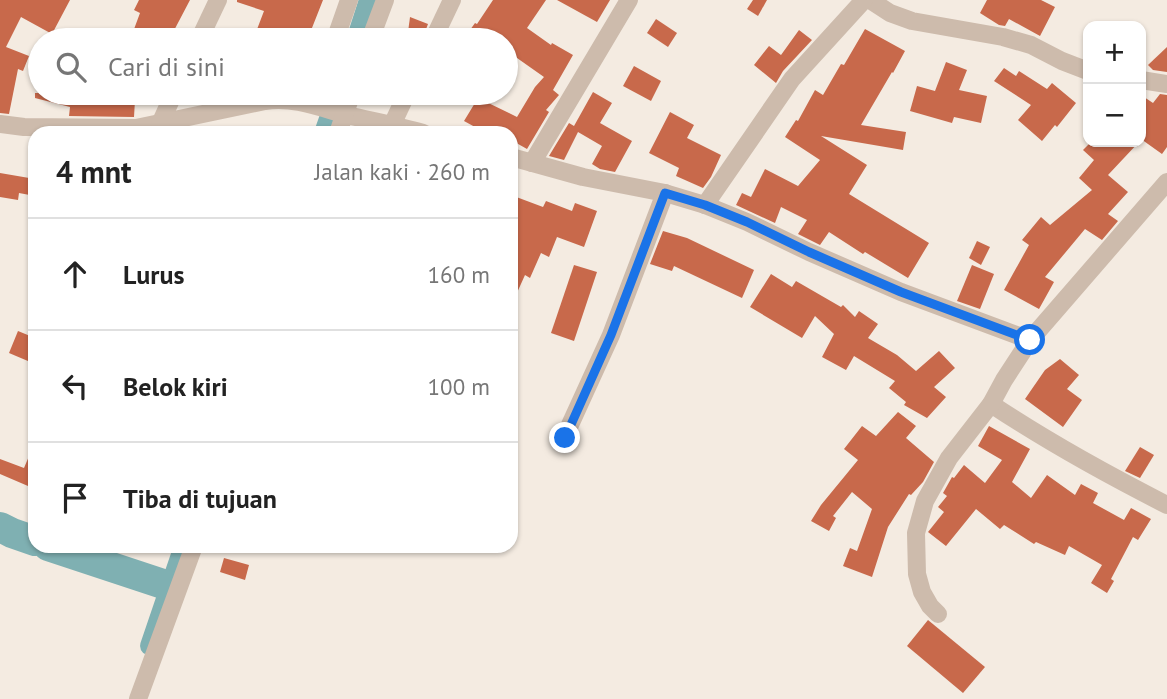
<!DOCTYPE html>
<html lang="id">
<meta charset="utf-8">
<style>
:root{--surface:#fff;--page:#f6f6f6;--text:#222;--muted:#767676;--line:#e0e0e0}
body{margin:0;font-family:"PT Sans",sans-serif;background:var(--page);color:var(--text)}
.controls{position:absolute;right:21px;top:21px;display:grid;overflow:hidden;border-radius:14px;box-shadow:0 2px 5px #0004}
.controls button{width:63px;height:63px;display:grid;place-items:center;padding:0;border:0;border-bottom:2px solid var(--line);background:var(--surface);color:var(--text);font:35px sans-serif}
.stop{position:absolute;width:21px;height:21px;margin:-16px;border:5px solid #1a73e8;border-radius:50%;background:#fff}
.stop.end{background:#1a73e8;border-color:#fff;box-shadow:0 2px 7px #0008}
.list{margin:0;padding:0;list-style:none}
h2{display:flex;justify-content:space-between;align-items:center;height:91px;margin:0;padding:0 28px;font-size:30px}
h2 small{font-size:23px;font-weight:400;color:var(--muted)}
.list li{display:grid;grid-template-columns:46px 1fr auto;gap:21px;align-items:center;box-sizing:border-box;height:112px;padding:0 28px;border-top:2px solid var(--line)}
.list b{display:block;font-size:26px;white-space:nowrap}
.list em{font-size:23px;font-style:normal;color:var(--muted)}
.icon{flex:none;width:38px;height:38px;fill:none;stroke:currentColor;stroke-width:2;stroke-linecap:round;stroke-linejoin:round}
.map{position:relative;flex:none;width:1167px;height:699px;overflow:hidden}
.search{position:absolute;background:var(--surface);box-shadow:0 2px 5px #0004;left:28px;top:28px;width:490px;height:77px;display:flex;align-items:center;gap:18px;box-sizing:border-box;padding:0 24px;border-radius:38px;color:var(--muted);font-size:26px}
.panel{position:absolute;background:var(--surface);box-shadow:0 2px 5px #0004;left:28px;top:126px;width:490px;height:427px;border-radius:21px}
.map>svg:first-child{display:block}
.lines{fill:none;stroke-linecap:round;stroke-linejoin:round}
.canal{stroke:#7fb0b2;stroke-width:18}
.river{stroke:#7fb0b2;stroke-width:30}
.building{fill:#c8694b}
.minor{stroke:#cdbbac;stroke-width:18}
.route{stroke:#1a73e8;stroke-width:9}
</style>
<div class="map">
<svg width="1167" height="699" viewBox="0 0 1167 699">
<rect width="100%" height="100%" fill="#f4ebe1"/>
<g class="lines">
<g class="canal">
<polyline points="355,40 368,0"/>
<polyline points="323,133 337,93"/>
<polyline points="149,646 183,546"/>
</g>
<g class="river">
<polyline points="0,527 12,533 35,541"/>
<polyline points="48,546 169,586"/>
</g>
</g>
<g class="building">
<polygon points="0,0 70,0 52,34 21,17 6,47 29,56 23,71 18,69 9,114 0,113"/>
<polygon points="139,0 190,0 169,40 130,40 140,13 134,10"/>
<polygon points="237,0 323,0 310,33 303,30 300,40 253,40 264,11 237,2"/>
<polygon points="493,0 546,0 527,28 551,45 552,43 573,55 553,90 559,95 546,110 549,112 527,149 511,140 511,133 486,133 464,121 478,98 517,117 535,87 544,77 517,58 506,74 506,39 445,40 450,32 465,37 475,23 477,24"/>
<polygon points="557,0 610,0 597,22"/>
<polygon points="753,0 767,0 758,16 747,9"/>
<polygon points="987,0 1041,0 1055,7 1040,36 1009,19 1005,26 999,25 980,13"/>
<polygon points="410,17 428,24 422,40 407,40"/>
<polygon points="656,19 677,33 668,47 647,33"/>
<polygon points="865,29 905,51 893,73 892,72 861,125 906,132 903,150 821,136 867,165 849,194 929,243 908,278 865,252 863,254 829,232 820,245 798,234 807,220 781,207 775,223 736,205 742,193 751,197 765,169 798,186 820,160 785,137 796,120 798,121 815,90 823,95 841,64 844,65"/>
<polygon points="799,30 812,40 783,71 776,83 754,65 769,46 781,55"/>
<polygon points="1167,47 1167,72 1153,70 1148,65"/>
<polygon points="946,62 967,70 959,90 987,96 981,123 954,117 952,123 910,111 917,86 935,91"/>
<polygon points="634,66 661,81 651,101 623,86"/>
<polygon points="1004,68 1016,76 1019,71 1047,89 1052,83 1076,103 1057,127 1055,125 1042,141 1018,120 1031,105 994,81"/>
<polygon points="593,92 612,103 600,123 632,141 615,172 600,169 592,164 602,146 578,132 564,160 549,156 569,123 574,126"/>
<polygon points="35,93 131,93 128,99 135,100 134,117 69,116 70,107 35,98"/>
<polygon points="185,93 225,93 222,98 202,103 185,96"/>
<polygon points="1160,94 1167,95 1167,147 1162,154 1141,139 1141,95 1153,103"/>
<polygon points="670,112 694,125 687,138 721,155 711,177 703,188 676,176 679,168 649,153"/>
<polygon points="1091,142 1139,142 1108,175 1128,192 1108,214 1118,221 1102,240 1085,229 1045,277 1054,282 1039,309 1004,290 1029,245 1022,240 1041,217 1050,225 1092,190 1079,178 1094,160 1083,150"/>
<polygon points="0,173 35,179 35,196 19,193 18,200 0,197"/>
<polygon points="511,195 543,207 546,201 572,211 575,203 597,211 584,247 557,237 549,257 541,253 530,278 525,275 511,306"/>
<polygon points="663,231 687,238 754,270 742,298 674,266 672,271 650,264"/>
<polygon points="977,241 990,247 981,265 969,258"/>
<polygon points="574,265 597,272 574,341 551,333"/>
<polygon points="972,265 994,274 980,309 957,301"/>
<polygon points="771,274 792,287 796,281 841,307 843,305 855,317 859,311 878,324 868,338 897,355 916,371 939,351 955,368 934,387 946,397 927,418 904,405 906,402 889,388 895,381 854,356 846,370 822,357 834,334 815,316 802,338 750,307"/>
<polygon points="18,331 35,338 35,364 9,353"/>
<polygon points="1060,359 1079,375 1067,389 1082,400 1063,427 1025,399 1045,370"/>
<polygon points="898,412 916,426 906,438 934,462 923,482 911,495 909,494 888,527 872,577 843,566 850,548 857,551 872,509 852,492 833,516 836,518 829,531 811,521 821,505 858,460 844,449 862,426 876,436"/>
<polygon points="989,426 1030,449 1012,482 1031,498 1047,475 1075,495 1081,484 1098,493 1093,503 1124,520 1131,508 1151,519 1138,540 1133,537 1111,579 1114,581 1107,593 1091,583 1102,565 1069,546 1065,555 1036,542 1034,544 1004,525 1000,529 976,509 946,546 928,532 944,512 938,507 947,496 943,493 952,477 954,478 964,465 985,483 1002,460 978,446"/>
<polygon points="35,442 35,489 0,474 0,459 24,468"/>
<polygon points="1140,447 1154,455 1140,478 1125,471"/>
<polygon points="224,558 249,565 245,580 220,572"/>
<polygon points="928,620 985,667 963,693 907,646"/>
</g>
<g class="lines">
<g class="minor">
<polyline points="870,0 890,13 912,21 1003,37 1031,45 1062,61 1088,71"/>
<polyline points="199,40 218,0"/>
<polyline points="335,40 349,0"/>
<polyline points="370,40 385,0"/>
<polyline points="433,40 452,0"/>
<polyline points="1141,80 1167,84"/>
<path d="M0,124L24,127L136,128L265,101C295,97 318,107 347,115C372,121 398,126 423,133"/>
<polyline points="160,124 174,93"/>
<polyline points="392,125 407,93"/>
<polyline points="338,133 352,93"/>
<polyline points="511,157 583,177 665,193 705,205 747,222 809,252 901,292 1030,340 1167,182"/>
<polyline points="532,163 629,0"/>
<polyline points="705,205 792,79 864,0"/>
<path d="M991,404C1048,442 1106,474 1167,505"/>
<polyline points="564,438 611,335 665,193"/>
<polyline points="938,614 930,606 922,592 917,574 916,533 925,501 949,458 991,404 1004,380 1030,340"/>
<polyline points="138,699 194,546"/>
</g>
</g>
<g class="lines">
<polyline class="route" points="565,438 611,335 665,193 705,205 747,222 809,252 901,292 1030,340"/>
</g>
</svg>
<div class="controls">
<button>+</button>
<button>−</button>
</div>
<div class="stop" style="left:1030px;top:340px"></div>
<div class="stop end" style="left:565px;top:438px"></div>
<div class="search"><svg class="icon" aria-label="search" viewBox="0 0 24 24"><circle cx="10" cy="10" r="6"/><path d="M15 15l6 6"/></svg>Cari di sini</div>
<section class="panel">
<h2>4 mnt<small>Jalan kaki · 260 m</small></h2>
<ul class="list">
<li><svg class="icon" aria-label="ahead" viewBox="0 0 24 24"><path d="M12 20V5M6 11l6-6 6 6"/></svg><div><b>Lurus</b></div><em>160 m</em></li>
<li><svg class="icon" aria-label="left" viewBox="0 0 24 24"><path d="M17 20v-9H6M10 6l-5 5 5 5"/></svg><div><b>Belok kiri</b></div><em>100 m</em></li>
<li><svg class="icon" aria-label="arrive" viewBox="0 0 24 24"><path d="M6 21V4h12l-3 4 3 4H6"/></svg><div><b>Tiba di tujuan</b></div></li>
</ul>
</section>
</div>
